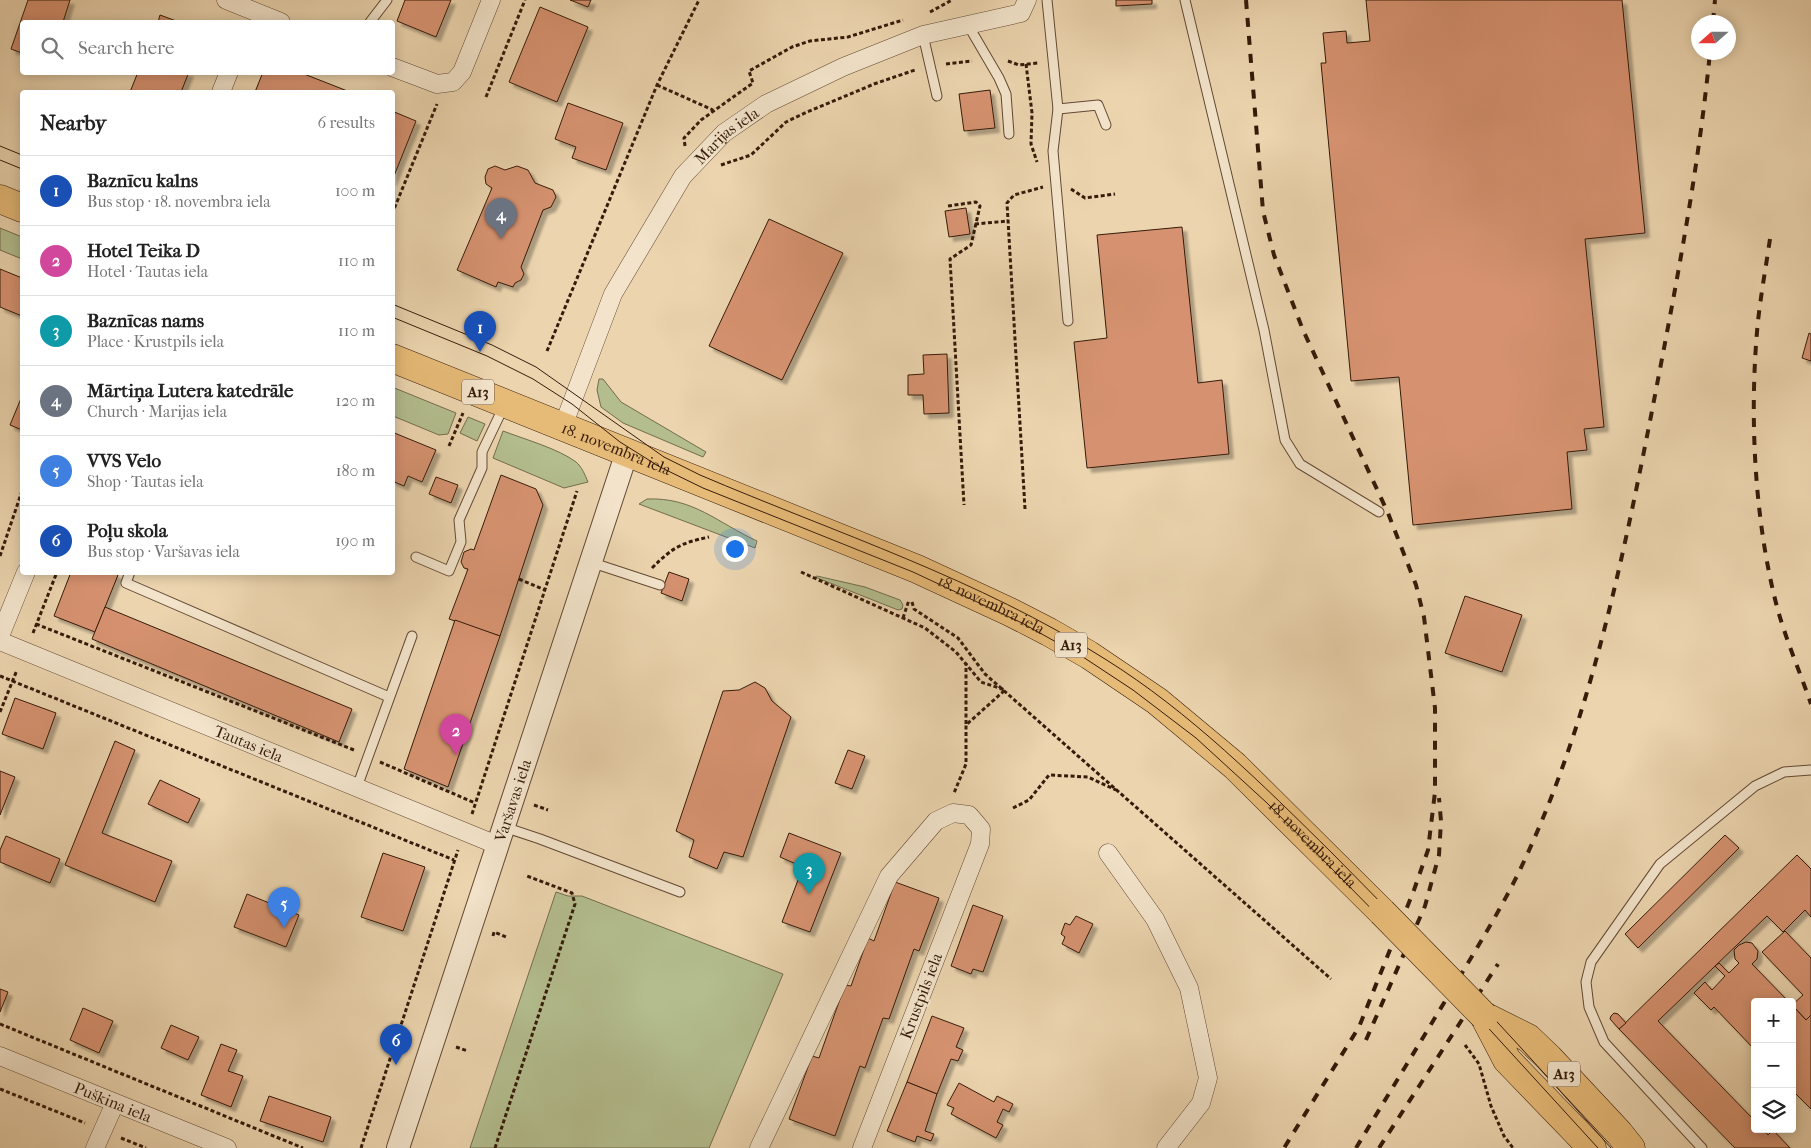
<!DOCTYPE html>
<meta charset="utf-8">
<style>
:root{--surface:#fff;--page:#f6f6f6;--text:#222;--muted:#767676;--line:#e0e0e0;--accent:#8f2418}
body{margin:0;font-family:"IM FELL French Canon",serif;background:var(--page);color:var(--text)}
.controls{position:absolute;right:15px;bottom:15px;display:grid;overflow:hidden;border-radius:5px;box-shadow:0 2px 12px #0003}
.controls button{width:45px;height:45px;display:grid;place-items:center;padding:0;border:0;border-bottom:1px solid var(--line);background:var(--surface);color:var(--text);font:25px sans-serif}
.compass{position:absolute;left:1691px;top:15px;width:45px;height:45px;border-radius:50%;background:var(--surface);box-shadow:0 2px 12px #0003;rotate:249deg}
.you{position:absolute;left:734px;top:548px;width:18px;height:18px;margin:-12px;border:4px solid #fff;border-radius:50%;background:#1a73e8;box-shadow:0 0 0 8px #1a73e833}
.badge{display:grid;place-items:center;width:32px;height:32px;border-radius:50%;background:var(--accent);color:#fff;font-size:16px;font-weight:700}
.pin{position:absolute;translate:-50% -41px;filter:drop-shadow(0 1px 2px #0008)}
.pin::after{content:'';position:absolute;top:26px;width:18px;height:15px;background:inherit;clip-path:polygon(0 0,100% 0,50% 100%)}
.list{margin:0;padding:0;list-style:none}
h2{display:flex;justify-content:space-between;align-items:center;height:65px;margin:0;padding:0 20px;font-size:21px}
h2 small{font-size:16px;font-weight:400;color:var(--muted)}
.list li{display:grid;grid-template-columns:32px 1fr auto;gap:15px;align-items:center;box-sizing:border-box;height:70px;padding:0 20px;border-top:1px solid var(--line)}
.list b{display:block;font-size:19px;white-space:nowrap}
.list p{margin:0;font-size:16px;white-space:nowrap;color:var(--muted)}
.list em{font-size:16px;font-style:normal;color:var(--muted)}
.icon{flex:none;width:28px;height:28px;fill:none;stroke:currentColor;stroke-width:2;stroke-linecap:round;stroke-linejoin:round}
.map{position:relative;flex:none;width:1811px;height:1148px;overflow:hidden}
.search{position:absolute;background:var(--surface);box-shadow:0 2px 12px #0003;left:20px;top:20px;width:375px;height:55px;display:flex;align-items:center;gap:12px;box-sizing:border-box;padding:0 18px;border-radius:5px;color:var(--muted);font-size:19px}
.panel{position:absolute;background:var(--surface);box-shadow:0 2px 12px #0003;left:20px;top:90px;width:375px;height:485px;border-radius:5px}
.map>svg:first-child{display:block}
.green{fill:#b3bd8e;stroke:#746c4c}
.building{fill:#d6926f;stroke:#361b0a;filter:url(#shadow)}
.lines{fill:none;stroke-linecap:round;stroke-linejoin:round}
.service-casing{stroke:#634933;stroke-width:11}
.minor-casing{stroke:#634933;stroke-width:19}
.tertiary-casing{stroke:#634933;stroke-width:24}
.primary-casing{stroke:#361b0a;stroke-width:29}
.path{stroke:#361b0a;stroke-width:3;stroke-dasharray:4 2.5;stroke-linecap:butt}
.service{stroke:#f2e3ca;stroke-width:9}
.minor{stroke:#f2e3ca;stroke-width:18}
.tertiary{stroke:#f2e3ca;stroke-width:22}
.primary{stroke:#e6ba77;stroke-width:28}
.tram{stroke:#361b0a;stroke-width:1}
.rail{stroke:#361b0a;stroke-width:4;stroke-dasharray:9 9;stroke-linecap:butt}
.primary-bridge-casing{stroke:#361b0a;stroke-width:29;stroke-linecap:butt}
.primary-bridge{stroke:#e6ba77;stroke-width:28}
.labels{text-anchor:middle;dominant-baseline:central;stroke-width:4;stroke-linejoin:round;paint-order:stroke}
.shield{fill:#f2e3ca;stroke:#6e5744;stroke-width:1}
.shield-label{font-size:15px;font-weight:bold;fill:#361b0a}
.street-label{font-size:16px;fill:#361b0a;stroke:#f2e3ca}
</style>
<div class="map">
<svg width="1811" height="1148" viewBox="0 0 1811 1148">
<defs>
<filter id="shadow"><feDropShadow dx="4.5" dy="4.5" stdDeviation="1" flood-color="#0004"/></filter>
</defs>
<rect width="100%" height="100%" fill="#ebd4ae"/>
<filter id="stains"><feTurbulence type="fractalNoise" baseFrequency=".004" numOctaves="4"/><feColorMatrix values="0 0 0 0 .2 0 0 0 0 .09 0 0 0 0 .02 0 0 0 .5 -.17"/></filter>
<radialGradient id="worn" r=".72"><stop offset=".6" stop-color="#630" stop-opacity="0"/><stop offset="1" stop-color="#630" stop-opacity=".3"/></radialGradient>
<g class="green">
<polygon points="0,228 22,237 22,259 0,250"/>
<polygon points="599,379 603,379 621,402 706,452 703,457 623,423 601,407 597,390"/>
<polygon points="392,387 456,413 448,434 439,435 393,416"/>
<polygon points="468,417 485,424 477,441 460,433"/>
<path d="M503,431C524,439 559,449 576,462C582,467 585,475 588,482L564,488L493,458Z"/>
<path d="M647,499C693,497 718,523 757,541L755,548L639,504Z"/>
<polygon points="817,576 865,587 900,600 903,605 902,609 898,610 815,577"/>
<polygon points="556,892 568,896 582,896 783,974 709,1148 470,1148"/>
</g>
<g class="building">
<polygon points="28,0 70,0 63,22 22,22 22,53 11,49"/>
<polygon points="405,0 451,0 436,37 397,21"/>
<polygon points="570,0 591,0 588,7"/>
<polygon points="1116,0 1152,0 1152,4 1116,6"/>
<polygon points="1366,0 1622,0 1645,233 1585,239 1604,427 1584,429 1587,450 1567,452 1572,509 1413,525 1399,377 1351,381 1321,63 1326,63 1323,33 1346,31 1347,43 1370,41"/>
<polygon points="540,7 588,27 557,102 509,82"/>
<polygon points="160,15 179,22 158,22"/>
<polygon points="138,72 189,72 181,92 130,92"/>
<polygon points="263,72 299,72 350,92 255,92"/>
<polygon points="990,90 995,128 964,131 959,94"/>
<polygon points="568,103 623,123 606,170 572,158 576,147 555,139"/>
<polygon points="392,111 416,121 392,181"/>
<polygon points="495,166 505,170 517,166 528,170 535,183 553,190 556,197 551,207 543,210 521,267 524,274 521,280 515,283 513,287 498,282 496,287 457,270 492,188 486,184 485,177 488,169"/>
<polygon points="966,208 970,234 949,237 945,211"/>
<polygon points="769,219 843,253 782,380 709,346"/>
<polygon points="1182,227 1198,383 1222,380 1229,454 1087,468 1074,342 1107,338 1097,235"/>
<polygon points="0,269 22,278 22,316 0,307"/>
<polygon points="1809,333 1811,334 1811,361 1802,358"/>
<polygon points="947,354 949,413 924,414 923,395 908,395 908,375 924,374 923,355"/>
<polygon points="22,396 22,430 10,425"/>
<polygon points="392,432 436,450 422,482 408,476 404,486 392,481"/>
<polygon points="501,475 536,489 543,505 500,636 449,619 468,569 464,568 461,562 464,552 471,549 474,550"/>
<polygon points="436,477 458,485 451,503 429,494"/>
<polygon points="71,572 111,572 118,575 95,632 54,616"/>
<polygon points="669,572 689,579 682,601 661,593"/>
<polygon points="1465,596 1522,615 1502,672 1445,653"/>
<polygon points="105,607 352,709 339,742 92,639"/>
<polygon points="455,620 500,636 448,787 404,769"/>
<polygon points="755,682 765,688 772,701 791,717 743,857 724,852 717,869 689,857 694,840 676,831 723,691 739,690"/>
<polygon points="15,698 56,713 43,749 2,734"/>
<polygon points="115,741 135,750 102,833 172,861 155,902 65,865"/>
<polygon points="848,750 865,756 852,789 835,783"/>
<polygon points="0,771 15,777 0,815"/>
<polygon points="160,780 200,799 188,823 148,804"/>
<polygon points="789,833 841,853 810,932 782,922 803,867 780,857"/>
<polygon points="1725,835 1739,848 1638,948 1625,934"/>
<polygon points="6,836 60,859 50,883 0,862 0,850"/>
<polygon points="383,853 425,867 403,931 361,917"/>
<polygon points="1797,855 1811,869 1811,917 1805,910 1783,932 1767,916 1658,1021 1755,1121 1755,1129 1763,1129 1768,1135 1773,1130 1790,1148 1735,1148 1619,1029"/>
<polygon points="895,882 939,898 919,951 914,949 889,1019 883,1018 865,1068 860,1066 835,1136 789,1119 812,1056 819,1058 845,985 851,986 868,938 874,941"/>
<polygon points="247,894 299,915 286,947 234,927"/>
<polygon points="973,905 1003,916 983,972 973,969 971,974 951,966"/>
<polygon points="1076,916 1093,924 1079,953 1062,944 1065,937 1061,934 1065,923 1070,925"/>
<polygon points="1785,931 1811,958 1811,1015 1806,1020 1792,1005 1803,995 1762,952"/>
<polygon points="1746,942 1752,943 1758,951 1757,959 1752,964 1789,1002 1755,1002 1755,1050 1714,1007 1711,1010 1694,993 1705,982 1712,990 1725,976 1715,966 1719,963 1729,973 1739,963 1735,959 1734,950 1739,945"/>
<polygon points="0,989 8,992 0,1012"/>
<polygon points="1792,1005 1806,1020 1811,1015 1811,1109 1792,1090"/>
<polygon points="83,1008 113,1021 99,1053 70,1040"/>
<polygon points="1614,1013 1618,1014 1626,1023 1619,1029 1610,1019 1611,1016"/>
<polygon points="932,1016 964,1028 956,1047 963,1050 958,1061 951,1059 937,1094 907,1082"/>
<polygon points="171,1025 199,1037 188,1060 161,1048"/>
<polygon points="221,1044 237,1050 228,1071 243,1076 231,1107 201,1095"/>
<polygon points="907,1082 937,1094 925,1131 934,1134 931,1141 917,1136 915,1142 887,1131"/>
<polygon points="959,1083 994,1102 997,1096 1013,1104 1009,1112 1003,1109 997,1122 1003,1125 996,1138 951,1114 954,1108 947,1105"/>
<polygon points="269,1096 331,1117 323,1142 260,1121"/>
</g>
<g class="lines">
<g class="service-casing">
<g id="service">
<polyline points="1047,0 1058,109 1053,151 1068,321"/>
<polyline points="1185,0 1264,330 1285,440 1300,464 1379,512"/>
<polyline points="370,22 387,0"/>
<polyline points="968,25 999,78 1006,94 1009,134"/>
<polyline points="923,35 937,96"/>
<polyline points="1058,109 1098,105 1106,125"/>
<polyline points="416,557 449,571 461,542 459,520 482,468 482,452 504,406"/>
<polyline points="590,562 660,585"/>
<polyline points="130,572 126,583 389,697"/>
<polyline points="357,787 412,636"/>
<polyline points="504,827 540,839 680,892"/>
<polyline points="1702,1148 1604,1042 1589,1007 1586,982 1591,962 1660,864 1755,786 1784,772 1811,770"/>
</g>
</g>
<g class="minor-casing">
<g id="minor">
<polyline points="226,0 281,22"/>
<polyline points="392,67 437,84 453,82 462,72 491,0"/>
<polyline points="221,92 229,72"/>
<path id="s1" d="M563,426L613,294L683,176L724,133L766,104L843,67L923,35L1021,13L1027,0"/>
<polyline points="0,636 26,572"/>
<path id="s2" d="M0,641L497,845"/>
<polyline points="1108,853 1155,919 1189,988 1208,1078 1201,1103 1166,1148"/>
<path id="s3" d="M0,1056L227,1148"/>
<polyline points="95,1148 115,1103"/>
<polyline points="759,1148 889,876 936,821 953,813 969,815 981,829 980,844 862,1148"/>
</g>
</g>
<g class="tertiary-casing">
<g id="tertiary">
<path id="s4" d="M398,1148L627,452"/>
</g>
</g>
<g class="primary-casing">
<g id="primary">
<polyline points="0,199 22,208"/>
<path id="s5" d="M392,358L917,569L1010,612L1049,632L1089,655L1157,701L1235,766L1382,912"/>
<polyline points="1484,1016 1528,1038 1549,1058 1619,1133 1631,1148"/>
<polyline points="1484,1016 1507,1060 1592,1148"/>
</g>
</g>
<g class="path">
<polyline points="930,12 952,0"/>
<polyline points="1008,61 1019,65 1038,63"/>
<polyline points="946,64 972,61"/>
<polyline points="1026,64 1032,113 1031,144 1037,162"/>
<polyline points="657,85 713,110"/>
<polyline points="486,97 525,0"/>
<polyline points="685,146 684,138 701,120 753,83 749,71 792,47 810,41 848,37 903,20"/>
<polyline points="721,165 751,155 786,122 807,112 874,84 915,70"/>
<polyline points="1071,189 1085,198 1115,194"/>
<polyline points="948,206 976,202 980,206 971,245 950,259 964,505"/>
<polyline points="392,214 437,104"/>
<polyline points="975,224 1008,221"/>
<polyline points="547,351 657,85 699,0"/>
<polyline points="449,446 463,413"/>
<polyline points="1025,509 1007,203 1014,195 1043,187"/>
<polyline points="0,556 22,491"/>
<path d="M652,568C673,547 681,543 709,537"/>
<polyline points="801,572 925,628 956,652 981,682 1005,690 966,725 966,764 954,793"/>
<polyline points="519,579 545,590"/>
<polyline points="912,602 914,609 958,638 985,674 1331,979"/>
<polyline points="903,618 909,600"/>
<polyline points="36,624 354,750"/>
<polyline points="33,633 57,572"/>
<polyline points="0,676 454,860"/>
<polyline points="0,712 17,670"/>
<polyline points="966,724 966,663"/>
<polyline points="380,762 475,803"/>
<polyline points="534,805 548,810"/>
<polyline points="1013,808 1029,800 1049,775 1088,777 1116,790"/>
<polyline points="472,814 577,491"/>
<polyline points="493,936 494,932 506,937"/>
<polyline points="0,1024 303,1148"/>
<polyline points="1465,1045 1479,1064 1491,1106 1504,1136 1513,1148"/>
<polyline points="456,1047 468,1051"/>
<polyline points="0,1089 85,1123"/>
<polyline points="121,1138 146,1148"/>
<polyline points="361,1148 458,850"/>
<polyline points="495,1148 575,904 572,893 527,876"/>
</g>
<use href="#service" class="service"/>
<use href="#minor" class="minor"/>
<use href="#tertiary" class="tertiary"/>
<use href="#primary" class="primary"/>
<g class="tram">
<polyline points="0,146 22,155"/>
<polyline points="0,160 22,169"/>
<path d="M392,304L492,345L536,367L664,457L700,475C836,533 979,579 1105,659C1190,712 1262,784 1333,854C1384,906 1436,958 1487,1011C1529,1056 1570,1102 1611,1148"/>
<polyline points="392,317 487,356 533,379 572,404 620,442 660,467 703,488 913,572 1022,623 1083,657 1133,690 1196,738 1267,803 1481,1020 1598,1148"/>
</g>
<g class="rail">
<polyline points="1246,0 1263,211 1274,255 1303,330 1388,513 1416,585 1424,617 1435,708 1435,792 1428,850 1414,890 1359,1027 1284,1148"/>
<polyline points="1713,22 1715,0"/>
<path d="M1770,239C1766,266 1761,294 1758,321C1749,412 1754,519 1777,607C1786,640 1800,672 1811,704"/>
<polyline points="1366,1040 1425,906 1439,855 1441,821 1439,798"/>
<path d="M1356,1148C1388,1095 1421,1041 1453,988C1475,951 1498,914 1517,876C1587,732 1620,573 1651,416C1674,296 1698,175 1710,52"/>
<polyline points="1379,1148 1498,964"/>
</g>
<g class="primary-bridge-casing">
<polyline id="primary-bridge" points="1382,912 1484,1016"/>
</g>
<use href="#primary-bridge" class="primary-bridge"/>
</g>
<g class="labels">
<g class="shield">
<rect x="462" y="379.5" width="32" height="25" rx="4"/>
<rect x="1055" y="632.5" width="32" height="25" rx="4"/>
<rect x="1548" y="1061.5" width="32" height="25" rx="4"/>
</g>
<g class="shield-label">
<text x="478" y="392">A13</text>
<text x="1071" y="645">A13</text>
<text x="1564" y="1074">A13</text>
</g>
<g class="street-label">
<text stroke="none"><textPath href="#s1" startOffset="338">Marijas iela</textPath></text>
<text stroke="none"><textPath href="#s5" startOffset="242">18. novembra iela</textPath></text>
<text stroke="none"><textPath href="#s5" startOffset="648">18. novembra iela</textPath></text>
<text stroke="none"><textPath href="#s2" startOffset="269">Tautas iela</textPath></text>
<text stroke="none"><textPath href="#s4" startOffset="366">Varšavas iela</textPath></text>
<text stroke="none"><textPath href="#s5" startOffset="1052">18. novembra iela</textPath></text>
<text transform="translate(921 996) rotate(-69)">Krustpils iela</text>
<text stroke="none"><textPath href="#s3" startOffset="122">Puškina iela</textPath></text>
</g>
</g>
<rect width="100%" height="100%" filter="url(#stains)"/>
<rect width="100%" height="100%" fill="url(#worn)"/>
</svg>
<div class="controls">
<button>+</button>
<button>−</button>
<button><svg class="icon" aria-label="layers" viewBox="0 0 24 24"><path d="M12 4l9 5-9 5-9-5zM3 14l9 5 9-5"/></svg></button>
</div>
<svg class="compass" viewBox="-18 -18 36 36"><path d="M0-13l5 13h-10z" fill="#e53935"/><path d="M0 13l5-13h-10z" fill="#767676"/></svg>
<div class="you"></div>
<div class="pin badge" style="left:480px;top:352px;background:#1a4fb4">1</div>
<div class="pin badge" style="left:456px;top:755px;background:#d1479c">2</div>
<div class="pin badge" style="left:809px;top:894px;background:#0f9aa8">3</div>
<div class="pin badge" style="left:501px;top:239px;background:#6b7280">4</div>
<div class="pin badge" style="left:284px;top:928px;background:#3f7fe0">5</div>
<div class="pin badge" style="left:396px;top:1065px;background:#1a4fb4">6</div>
<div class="search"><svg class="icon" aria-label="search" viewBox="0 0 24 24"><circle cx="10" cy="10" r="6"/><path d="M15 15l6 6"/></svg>Search here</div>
<section class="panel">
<h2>Nearby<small>6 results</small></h2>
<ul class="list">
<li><span class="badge" style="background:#1a4fb4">1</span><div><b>Baznīcu kalns</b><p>Bus stop · 18. novembra iela</p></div><em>100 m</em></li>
<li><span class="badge" style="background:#d1479c">2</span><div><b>Hotel Teika D</b><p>Hotel · Tautas iela</p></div><em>110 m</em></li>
<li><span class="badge" style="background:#0f9aa8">3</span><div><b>Baznīcas nams</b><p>Place · Krustpils iela</p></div><em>110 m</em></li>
<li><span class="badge" style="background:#6b7280">4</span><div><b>Mārtiņa Lutera katedrāle</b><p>Church · Marijas iela</p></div><em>120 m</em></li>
<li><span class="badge" style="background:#3f7fe0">5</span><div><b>VVS Velo</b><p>Shop · Tautas iela</p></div><em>180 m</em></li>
<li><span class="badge" style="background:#1a4fb4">6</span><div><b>Poļu skola</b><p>Bus stop · Varšavas iela</p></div><em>190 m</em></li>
</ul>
</section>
</div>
